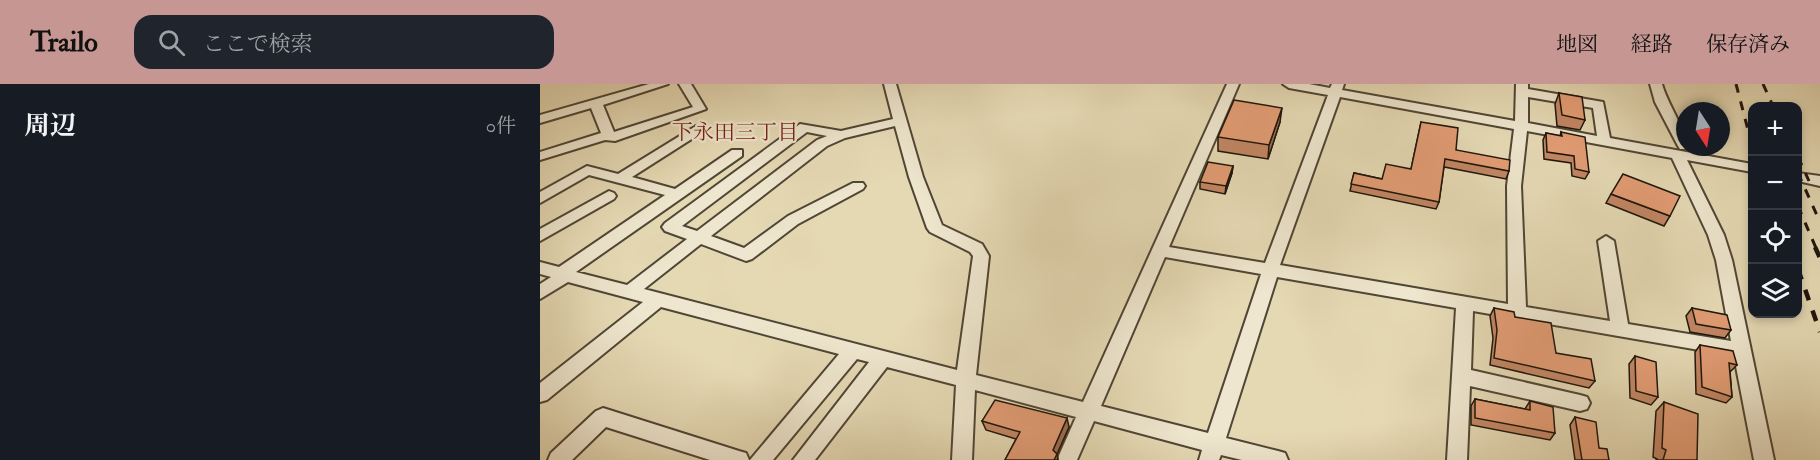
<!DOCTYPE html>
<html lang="ja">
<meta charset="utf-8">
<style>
:root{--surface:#171b24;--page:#20242c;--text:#f1f3f6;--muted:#9ea1a6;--line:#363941;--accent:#c59692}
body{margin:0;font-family:"IM FELL Double Pica","Noto Serif JP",serif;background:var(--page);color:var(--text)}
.controls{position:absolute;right:18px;top:18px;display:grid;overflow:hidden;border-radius:12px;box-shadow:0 3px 9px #0003}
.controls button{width:54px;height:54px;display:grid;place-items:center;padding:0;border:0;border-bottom:2px solid var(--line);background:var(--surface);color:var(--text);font:30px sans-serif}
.compass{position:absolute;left:1136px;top:18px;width:54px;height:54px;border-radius:50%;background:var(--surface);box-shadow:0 3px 9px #0003;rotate:168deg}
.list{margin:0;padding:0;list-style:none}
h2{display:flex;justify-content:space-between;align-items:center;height:78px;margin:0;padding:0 24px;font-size:26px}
h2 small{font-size:20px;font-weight:400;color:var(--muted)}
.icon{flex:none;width:33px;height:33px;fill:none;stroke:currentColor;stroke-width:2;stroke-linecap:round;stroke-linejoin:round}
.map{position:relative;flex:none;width:1280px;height:376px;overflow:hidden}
header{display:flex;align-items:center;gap:36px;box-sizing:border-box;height:84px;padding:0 30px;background:var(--accent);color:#111}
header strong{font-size:28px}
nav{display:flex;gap:33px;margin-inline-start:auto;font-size:21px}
.search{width:420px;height:54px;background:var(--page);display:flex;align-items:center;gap:15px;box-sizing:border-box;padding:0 21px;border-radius:18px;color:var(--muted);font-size:22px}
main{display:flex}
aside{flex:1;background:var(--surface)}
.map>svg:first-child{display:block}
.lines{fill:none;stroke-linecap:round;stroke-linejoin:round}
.minor-casing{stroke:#4f4635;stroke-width:4}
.minor{fill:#eee6ce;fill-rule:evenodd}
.rail-far1{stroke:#1d150b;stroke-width:3;stroke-dasharray:9 9;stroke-linecap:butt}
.rail{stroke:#1d150b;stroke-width:4.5;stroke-dasharray:11 11;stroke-linecap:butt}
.wall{fill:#c28664;stroke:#1d150b;stroke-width:1.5}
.shaded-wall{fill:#9e6d51;stroke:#1d150b;stroke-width:1.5}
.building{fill:#e29c74;stroke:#1d150b;stroke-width:1.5}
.labels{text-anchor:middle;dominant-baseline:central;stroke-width:4.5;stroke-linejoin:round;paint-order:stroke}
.neighbourhood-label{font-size:21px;fill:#7a1f14;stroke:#eee6ce}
</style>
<header>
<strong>Trailo</strong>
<div class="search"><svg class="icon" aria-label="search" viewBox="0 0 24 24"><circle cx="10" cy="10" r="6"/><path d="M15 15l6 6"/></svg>ここで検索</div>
<nav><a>地図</a><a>経路</a><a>保存済み</a></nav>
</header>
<main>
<aside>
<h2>周辺<small>0件</small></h2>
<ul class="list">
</ul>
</aside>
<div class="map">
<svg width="1280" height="376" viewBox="0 0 1280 376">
<rect width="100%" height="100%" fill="#e5d9b4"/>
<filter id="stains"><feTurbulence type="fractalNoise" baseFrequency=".00333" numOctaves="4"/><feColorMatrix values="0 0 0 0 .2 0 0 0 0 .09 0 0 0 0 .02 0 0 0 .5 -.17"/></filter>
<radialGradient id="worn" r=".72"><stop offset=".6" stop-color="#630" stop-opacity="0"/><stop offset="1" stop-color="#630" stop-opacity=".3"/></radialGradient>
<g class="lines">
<g class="minor-casing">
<g id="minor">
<polygon points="109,0 128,0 63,21 74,48 153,23 139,0 151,0 166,25 75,57 65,56 0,76 0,68 61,49 51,24 0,39 0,31"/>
<path d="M344,0H356L383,93L402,141L442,160L449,172L436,291L543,318L687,0H699L629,163L725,179L788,11L749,4L743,0H769L790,4L792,0H804L802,6L975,37L976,0H988V5L1063,18L1070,54L1212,80V88L1147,76L1184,151L1192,176L1234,376H1214L1194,272L933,227L931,286L1040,311L1047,313L1050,319L1047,325L1040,327L930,302L927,376H907L916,224L737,193L686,354L738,367L745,369L748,376H702L681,371L679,376H659L662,366L554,337L537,376H517L536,333L435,306L432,376H412L416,301L347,283L275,376H253L329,278L317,275L233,376H210L299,270L121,223L7,316L0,318V299L103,218L28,198L0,215V200L11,193L0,190V178L19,183L125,111L49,91L0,119V108L47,82L78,90L156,42L163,46L161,49L92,93L135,105L192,66H202V72L36,188L87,201L147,155L125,147L122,143L125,139L260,40L301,47L353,35ZM800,13L974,45L967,102L968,220L740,181ZM988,13L1053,24L1057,52L988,39ZM355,42L369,93L387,144L390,148L430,168L433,172L417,286L104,205L161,160L206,177L212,175L258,140L323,105L325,102L323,99H313L248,132L204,164L171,152L287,62L305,54ZM987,47L1132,74L1168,151L1176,176L1191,257L1088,240L1074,157L1066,152L1058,157L1070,237L986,223L981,102ZM267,48L287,52L277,56L157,147L142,142ZM625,173L721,190L668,349L561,322Z"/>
<path d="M1110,0H1122C1128,22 1145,41 1145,63H1151L1150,65H1140L1138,62L1115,18Z"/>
<polygon points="1258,89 1280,92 1280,102 1258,97"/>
<polygon points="69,107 74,109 76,112 74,115 0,157 0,145"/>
<polygon points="63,324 199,367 206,369 209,376 170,376 66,343 32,376 8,376 11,369 56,327"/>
</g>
</g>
<use href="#minor" class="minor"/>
<g class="rail-far1">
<polyline points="1196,0 1212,61"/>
<polyline points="1223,0 1233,22"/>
<polyline points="1258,73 1269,97"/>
<polyline points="1258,89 1280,138"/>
<polyline points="1258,122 1276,164"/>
</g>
<g class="rail">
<polyline points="1275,163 1280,174"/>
<polyline points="1258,185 1280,248"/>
</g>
</g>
<g class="wall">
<polygon points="1019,9 1045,36 1040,46 1017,42 1015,20"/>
<polygon points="740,38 728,75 678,67 678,53"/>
<polygon points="881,38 916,66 969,87 966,95 904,83 899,118 896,125 810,107 814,89 842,95 871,85"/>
<polygon points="1021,48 1049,88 1045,95 1032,92 1031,79 1004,75 1003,56 1006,49 1020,52"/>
<polygon points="693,82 692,89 685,110 660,105 660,98"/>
<polygon points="1071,110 1130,132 1124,142 1066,119"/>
<polygon points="954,224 975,233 1016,269 1055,297 1049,304 950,281 953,254 950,232"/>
<polygon points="1152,224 1191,246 1185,254 1150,248 1146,232"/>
<polygon points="1160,261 1197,281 1191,287 1190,287 1192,313 1186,319 1156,310 1155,268"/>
<polygon points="1095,272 1118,313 1111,321 1090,314 1089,280"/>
<polygon points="935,315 985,325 990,317 1015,349 1010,356 931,341 931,322"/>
<polygon points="1124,318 1157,376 1116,376 1117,375 1113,373 1116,327"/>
<polygon points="1035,333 1059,364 1069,376 1035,376 1030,341"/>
<polygon points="442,337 529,343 517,370 518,376 465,376 476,355 446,346"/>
</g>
<g class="shaded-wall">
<polygon points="742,24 740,38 728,75 729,61"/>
<polygon points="693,82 692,89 685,110 686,102"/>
<polygon points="527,334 529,343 517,370 518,376 514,376 513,366"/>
</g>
<g class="building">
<polygon points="1019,9 1042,13 1045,36 1022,31"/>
<polygon points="694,16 742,24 729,61 678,53"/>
<polygon points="881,38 918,44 916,66 970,76 969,87 905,75 899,118 811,100 814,89 842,95 846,80 871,85"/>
<polygon points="1021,48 1045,53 1049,88 1035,85 1034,72 1007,68 1006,49 1022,52"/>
<polygon points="668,78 693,82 686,102 660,98"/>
<polygon points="1083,90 1140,112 1130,132 1071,110"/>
<polygon points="954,224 974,228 975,233 1011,239 1016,269 1051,275 1055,297 954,274 957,246"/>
<polygon points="1152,224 1187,231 1191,246 1156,240"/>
<polygon points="1160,261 1193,267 1197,281 1189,279 1192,313 1162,303"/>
<polygon points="1095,272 1116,278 1118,313 1096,307"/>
<polygon points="935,315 990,326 990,317 1013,323 1015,349 935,334"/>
<polygon points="455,316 527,334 513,366 517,370 514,376 465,376 480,348 442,337"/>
<polygon points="1124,318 1158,330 1157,376 1123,376 1126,366 1122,364"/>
<polygon points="1035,333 1056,338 1059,364 1067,365 1069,376 1042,376"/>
</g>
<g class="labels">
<g class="neighbourhood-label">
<text x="195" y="48">下永田三丁目</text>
</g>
</g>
<rect width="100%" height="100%" filter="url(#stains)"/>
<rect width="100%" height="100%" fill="url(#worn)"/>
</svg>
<div class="controls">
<button>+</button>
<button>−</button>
<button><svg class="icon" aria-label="locate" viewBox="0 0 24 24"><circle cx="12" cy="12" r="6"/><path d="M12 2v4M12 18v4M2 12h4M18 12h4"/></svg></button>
<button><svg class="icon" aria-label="layers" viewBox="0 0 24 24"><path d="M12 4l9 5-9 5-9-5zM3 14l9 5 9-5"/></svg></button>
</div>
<svg class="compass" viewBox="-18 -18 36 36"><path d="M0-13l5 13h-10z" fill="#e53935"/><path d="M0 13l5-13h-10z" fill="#9ea1a6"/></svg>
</div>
</main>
